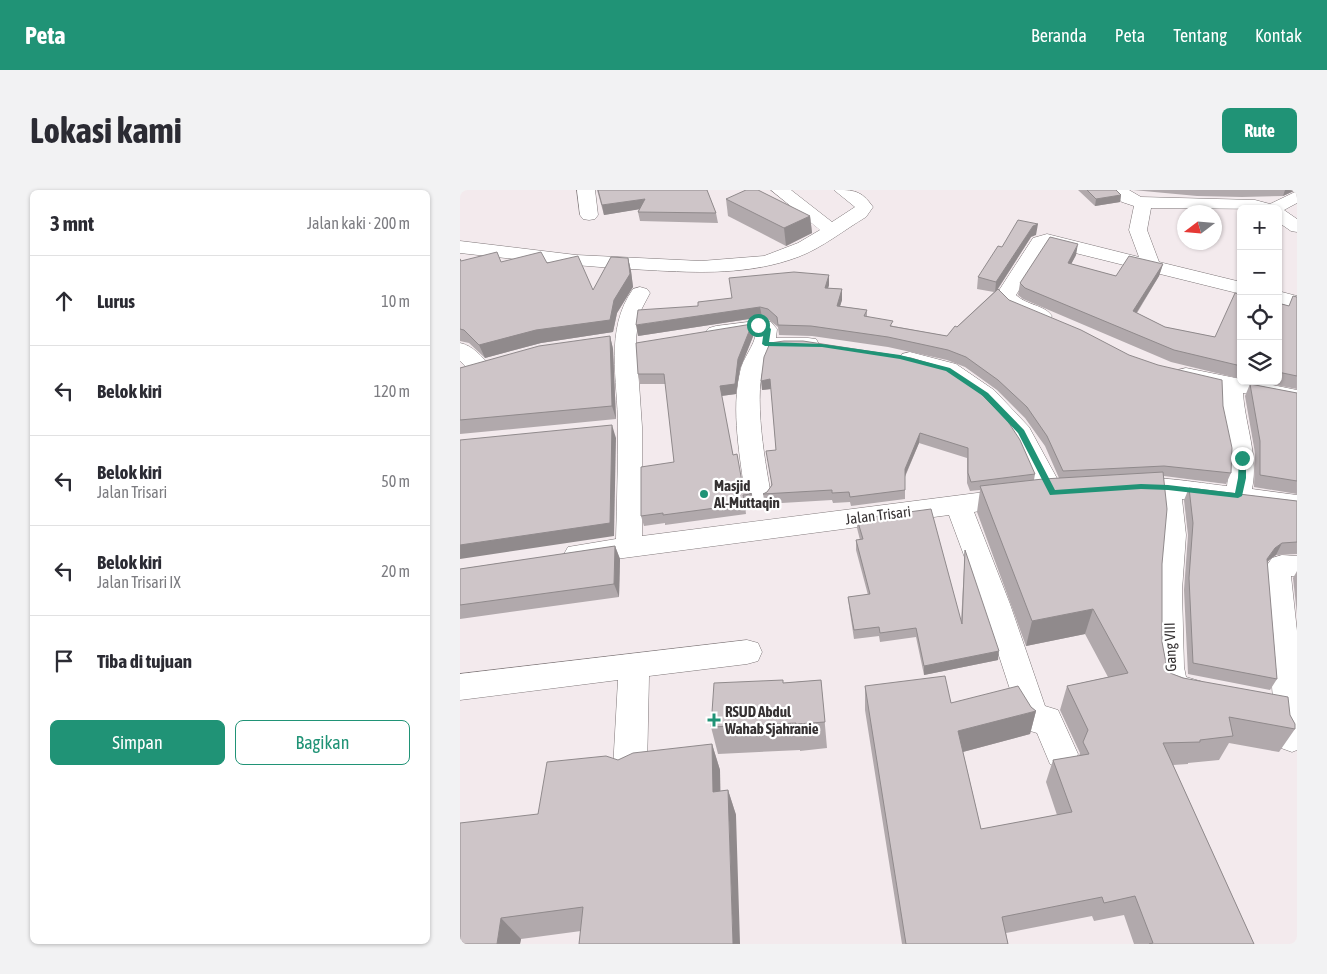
<!DOCTYPE html>
<html lang="id">
<meta charset="utf-8">
<style>
:root{--surface:#fff;--page:#f2f2f3;--text:#2b2b33;--muted:#7c7c81;--line:#e1e1e2;--accent:#209376}
body{margin:0;font-family:"Asap Condensed",sans-serif;background:var(--page);color:var(--text)}
.controls{position:absolute;right:15px;top:15px;display:grid;overflow:hidden;border-radius:8px;box-shadow:0 1px 4px #0004}
.controls button{width:45px;height:45px;display:grid;place-items:center;padding:0;border:0;border-bottom:1px solid var(--line);background:var(--surface);color:var(--text);font:25px sans-serif}
.compass{position:absolute;left:717px;top:15px;width:45px;height:45px;border-radius:50%;background:var(--surface);box-shadow:0 1px 4px #0004;rotate:254deg}
.stop{position:absolute;width:15px;height:15px;margin:-11px;border:4px solid #209376;border-radius:50%;background:#fff}
.stop.end{background:#209376;border-color:#fff;box-shadow:0 1px 5px #0008}
.list{margin:0;padding:0;list-style:none}
h2{display:flex;justify-content:space-between;align-items:center;height:65px;margin:0;padding:0 20px;font-size:21px}
h2 small{font-size:16px;font-weight:400;color:var(--muted)}
.list li{display:grid;grid-template-columns:32px 1fr auto;gap:15px;align-items:center;box-sizing:border-box;height:90px;padding:0 20px;border-top:1px solid var(--line)}
.list b{display:block;font-size:19px;white-space:nowrap}
.list p{margin:0;font-size:16px;white-space:nowrap;color:var(--muted)}
.list em{font-size:16px;font-style:normal;color:var(--muted)}
.actions{display:flex;gap:10px;padding:15px 20px}
.actions a{flex:1;padding:11px 0;border:1px solid var(--accent);border-radius:8px;text-align:center;font-size:18px;color:var(--accent)}
.actions .main{background:var(--accent);color:#fff}
.icon{flex:none;width:28px;height:28px;fill:none;stroke:currentColor;stroke-width:2;stroke-linecap:round;stroke-linejoin:round}
.map{position:relative;flex:none;width:837px;height:754px;overflow:hidden;border-radius:8px}
header{display:flex;align-items:center;gap:30px;box-sizing:border-box;height:70px;padding:0 25px;background:var(--accent);color:#fff}
header strong{font-size:24px}
nav{display:flex;gap:28px;margin-inline-start:auto;font-size:18px}
.intro{display:flex;align-items:center;justify-content:space-between;box-sizing:border-box;height:120px;padding:0 30px}
h1{margin:0;font-size:35px}
.button{padding:12px 22px;border-radius:8px;background:var(--accent);color:#fff;font-size:18px;font-weight:700}
main{display:flex;gap:30px;padding:0 30px}
aside{flex:1;background:var(--surface);border-radius:8px;box-shadow:0 1px 4px #0004}
.map>svg:first-child{display:block}
.lines{fill:none;stroke-linecap:round;stroke-linejoin:round}
.minor-casing{stroke:#7e7678;stroke-width:1}
.minor{fill:#fff;fill-rule:evenodd}
.wall{fill:#b1a9ac}
.shaded-wall{fill:#908a8c}
.building{fill:#cec5c8;stroke:#908a8c}
.route{fill:#209376}
.poi-dot{fill:#209376;stroke:#fff;stroke-width:2}
.labels{text-anchor:middle;dominant-baseline:central;stroke-width:4.5;stroke-linejoin:round;paint-order:stroke}
.poi-label{font-size:15px;font-weight:bold;fill:#353132;stroke:#fff;text-anchor:start}
.street-label{font-size:15px;fill:#353132;stroke:#fff}
</style>
<header>
<strong>Peta</strong>
<nav><a>Beranda</a><a>Peta</a><a>Tentang</a><a>Kontak</a></nav>
</header>
<div class="intro"><h1>Lokasi kami</h1><a class="button">Rute</a></div>
<main>
<aside>
<h2>3 mnt<small>Jalan kaki · 200 m</small></h2>
<ul class="list">
<li><svg class="icon" aria-label="ahead" viewBox="0 0 24 24"><path d="M12 20V5M6 11l6-6 6 6"/></svg><div><b>Lurus</b></div><em>10 m</em></li>
<li><svg class="icon" aria-label="left" viewBox="0 0 24 24"><path d="M17 20v-9H6M10 6l-5 5 5 5"/></svg><div><b>Belok kiri</b></div><em>120 m</em></li>
<li><svg class="icon" aria-label="left" viewBox="0 0 24 24"><path d="M17 20v-9H6M10 6l-5 5 5 5"/></svg><div><b>Belok kiri</b><p>Jalan Trisari</p></div><em>50 m</em></li>
<li><svg class="icon" aria-label="left" viewBox="0 0 24 24"><path d="M17 20v-9H6M10 6l-5 5 5 5"/></svg><div><b>Belok kiri</b><p>Jalan Trisari IX</p></div><em>20 m</em></li>
<li><svg class="icon" aria-label="arrive" viewBox="0 0 24 24"><path d="M6 21V4h12l-3 4 3 4H6"/></svg><div><b>Tiba di tujuan</b></div></li>
</ul>
<div class="actions"><a class="main">Simpan</a><a>Bagikan</a></div>
</aside>
<div class="map">
<svg width="837" height="754" viewBox="0 0 837 754">
<rect width="100%" height="100%" fill="#f3eaed"/>
<g class="lines">
<g class="minor-casing">
<g id="minor">
<polygon points="117,0 135,0 138,25 135,29 129,30 123,29 120,25"/>
<path d="M311,0H331L372,32L395,17L374,0C394,0 401,0 413,17L406,27C384,40 362,58 338,67C290,85 239,83 188,80C125,77 63,70 0,63V51L116,65L241,71L304,66L338,53L360,40Z"/>
<path d="M650,0H669L681,7L795,10L810,14L837,1V13L824,20L837,29V42L831,41L818,32V19L691,18L687,40L699,72L781,92V104L587,56L556,105C566,115 585,115 592,126L589,130C570,135 546,121 536,105L573,48L587,44L679,67L669,40L674,16L662,12Z"/>
<path d="M180,97L187,99L190,103L179,124L176,149L182,237V346L556,298L565,301L569,307L565,313L514,322L550,414L585,516L598,520L618,564L614,574L602,579L590,574L577,543L567,540L561,533L522,414L489,325L118,374L108,371L104,364L108,357L156,349C157,312 158,274 158,237C158,190 144,140 173,99Z"/>
<polygon points="818,101 837,106 837,118 818,113"/>
<path d="M304,130L311,132L317,139L316,148H348L356,149L359,154L356,159L348,160H311C289,189 305,270 311,305L307,311L298,314L289,311L285,305C280,266 271,221 280,182C283,167 294,157 296,143L256,148L249,146L245,142L249,138L256,136Z"/>
<path d="M0,153C12,155 23,167 30,177L27,182C14,185 9,180 0,171Z"/>
<polygon points="450,162 496,174 534,200 569,237 605,303 601,309 592,312 583,309 551,246 518,210 480,184 442,174 439,169 442,164"/>
<path d="M726,178L781,189V191H793L837,200V214L783,203C785,235 799,267 792,299L837,305V323L722,309L726,345L722,400L724,477L726,487L743,492L747,501L743,510L732,514L701,506L697,497L694,477V400L700,345L696,306H669L660,303L656,297L660,291C689,283 737,293 767,296L770,268L761,226L760,199L718,190L715,185L718,180Z"/>
<polygon points="822,365 837,366 837,386 831,386 837,441 837,560 832,562 821,558 816,548 803,381 812,368"/>
<polygon points="287,450 298,453 302,462 298,471 287,474 189,486 187,579 182,590 170,594 158,590 153,579 158,490 0,510 0,484"/>
</g>
</g>
<use href="#minor" class="minor"/>
</g>
<g class="wall">
<polygon points="137,0 247,0 256,23 258,33 180,31 178,22 179,19 144,25"/>
<polygon points="618,0 656,0 661,5 660,12 635,16"/>
<polygon points="673,0 836,0 823,6 782,7 737,6"/>
<polygon points="266,9 350,26 352,43 326,56 268,26"/>
<polygon points="576,45 571,47 538,99 549,110 763,216 771,283 766,294 704,286 702,374 702,452 706,473 710,483 830,525 835,539 819,562 769,553 759,570 728,573 728,574 713,575 794,754 674,754 664,725 634,731 632,726 546,743 548,754 442,754 405,520 405,496 491,513 571,517 576,521 570,544 503,562 521,639 597,625 586,592 593,570 619,566 620,563 600,520 607,496 648,487 625,444 566,456 517,322 520,300 510,301 507,293 507,268 459,253 445,287 445,309 391,316 390,312 373,313 372,310 305,314 303,304 307,302 311,296 316,260 311,199 302,200 304,167 575,284 574,290 599,288 585,256 565,228 537,200 505,177 487,170 428,157 352,146 319,145 318,137 309,130 302,127 178,146 238,116 369,85 369,95 368,98 382,99 382,110 380,116 407,120 407,126 433,136 487,146 534,102 517,99 518,87 542,57"/>
<polygon points="616,65 611,74 656,86 703,74 699,86 677,123 705,137 755,147 781,104 781,189 711,172 563,109 558,105 560,93"/>
<polygon points="0,68 1,71 87,73 133,100 168,68 171,81 173,97 157,123 153,142 81,153 25,168 9,153 0,151"/>
<polygon points="833,106 837,107 837,199 794,191 818,191 818,113 829,116"/>
<polygon points="294,144 280,179 276,204 261,206 273,265 286,302 292,304 293,314 285,315 286,324 205,335 205,333 184,336 181,326 214,272 206,194 180,194 178,184"/>
<polygon points="150,146 153,159 156,229 0,244 0,178"/>
<polygon points="790,194 837,203 837,304 794,297 795,263 785,206"/>
<polygon points="729,298 837,311 837,364 816,365 807,372 817,489 810,500 728,484 724,400 728,345 724,310"/>
<polygon points="397,329 501,432 505,360 538,470 464,485 456,447 420,452 419,446 394,449 389,416 388,407 408,405 396,360 396,350 400,350 397,338"/>
<polygon points="155,356 160,369 159,407 0,429 0,379"/>
<polygon points="837,381 837,424 833,388"/>
<polygon points="323,490 323,493 361,490 367,558 340,561 340,560 258,564 251,537"/>
<polygon points="252,554 260,580 260,601 268,600 276,625 121,741 61,749 60,754 0,754 78,624 158,570"/>
</g>
<g class="shaded-wall">
<polygon points="825,0 836,0 823,6"/>
<polygon points="661,5 660,12 635,16 636,9"/>
<polygon points="185,9 187,18 144,25 142,15"/>
<polygon points="350,26 352,43 326,56 324,38"/>
<polygon points="578,34 576,45 571,47 535,103 536,92 573,36"/>
<polygon points="618,54 616,65 606,84 608,73"/>
<polygon points="168,68 171,81 173,97 157,123 153,142 81,153 25,168 19,155 154,110"/>
<polygon points="703,74 699,86 670,133 673,121"/>
<polygon points="369,85 369,95 365,108 365,98"/>
<polygon points="382,99 382,110 377,126 377,116"/>
<polygon points="300,117 302,127 178,146 176,135"/>
<polygon points="292,134 294,144 280,179 276,204 261,206 260,196 278,169"/>
<polygon points="150,146 153,159 156,229 152,216"/>
<polygon points="310,189 311,199 302,200 301,191"/>
<polygon points="152,235 156,248 154,346 0,369 0,355"/>
<polygon points="460,243 459,253 444,288 445,279"/>
<polygon points="822,353 816,365 809,370 801,381 807,369 815,358"/>
<polygon points="155,356 160,369 159,407 154,394"/>
<polygon points="633,419 625,444 566,456 572,431"/>
<polygon points="539,461 538,470 464,485 464,476"/>
<polygon points="576,521 570,544 495,564 498,541"/>
<polygon points="252,554 260,580 261,627 253,602"/>
<polygon points="268,600 276,625 280,754 273,754"/>
<polygon points="41,728 61,749 60,754 37,754"/>
</g>
<g class="building">
<polygon points="138,0 247,0 256,23 178,22 185,9 142,15"/>
<polygon points="286,0 298,0 350,26 324,38 266,9"/>
<polygon points="627,0 656,0 661,5 636,9"/>
<polygon points="558,30 578,34 573,36 536,92 518,87 538,56 542,57"/>
<polygon points="590,47 618,54 608,73 656,86 669,66 703,74 673,121 705,137 755,147 775,103 781,104 781,176 714,160 565,98 560,93"/>
<polygon points="37,62 41,72 81,62 87,73 118,66 133,100 151,67 168,68 170,84 154,110 150,130 76,140 19,155 4,140 0,139 0,69 1,71"/>
<polygon points="334,82 369,85 365,98 382,99 377,116 407,120 404,126 433,131 430,136 487,146 495,136 497,137 538,99 549,110 621,140 669,165 698,175 762,190 763,216 772,258 771,283 704,276 603,281 587,246 567,217 538,190 506,167 488,160 428,147 351,136 318,135 317,127 308,119 300,117 176,135 178,120 238,116 238,112 272,108 269,88"/>
<polygon points="833,106 837,107 837,186 818,182 818,113 829,116"/>
<polygon points="292,134 278,169 275,194 260,196 273,265 277,264 282,292 286,302 292,304 283,305 285,314 203,325 203,323 181,326 181,277 214,272 204,184 178,184 176,153"/>
<polygon points="150,146 152,216 0,230 0,178 79,156"/>
<polygon points="324,151 343,151 414,162 451,168 485,178 518,201 547,230 560,250 575,284 511,292 508,283 508,258 460,243 445,279 445,300 390,307 389,302 372,303 372,300 303,304 307,302 312,295 306,261 316,260 310,189 301,191 304,167 310,153"/>
<polygon points="790,194 837,203 837,291 800,285 800,251"/>
<polygon points="152,235 150,333 0,355 0,250"/>
<polygon points="703,282 707,319 702,374 702,452 706,473 710,483 723,488 828,507 830,525 835,534 835,539 769,527 773,546 740,550 740,552 703,553 794,754 689,754 693,753 675,706 644,713 642,707 542,727 548,754 446,754 405,496 485,486 491,513 558,496 571,517 576,521 498,541 521,639 612,622 593,570 629,564 623,552 628,540 607,496 668,483 633,419 572,431 520,296 583,289"/>
<polygon points="729,298 837,311 837,352 822,353 815,358 807,369 817,489 733,473 729,388 733,333"/>
<polygon points="471,319 502,434 505,360 539,461 464,476 456,438 420,443 419,437 394,440 388,407 410,404 396,350 403,349 397,329"/>
<polygon points="155,356 154,394 0,415 0,379"/>
<polygon points="323,490 323,493 361,490 365,532 336,534 336,533 251,537 254,493"/>
<polygon points="252,554 253,602 268,600 273,754 119,754 123,717 41,728 37,754 0,754 0,633 78,624 87,572 146,566 158,570 173,563"/>
</g>
<polygon class="route" points="296,134 306,134 311,139 309,152 362,154 440,165 490,178 528,203 564,240 595,300 681,294 708,295 775,303 778,288 779,268 782,266 786,268 786,288 782,306 778,308 708,300 681,299 590,305 558,243 523,206 486,181 440,169 362,157 305,156 302,154 304,140 296,137"/>
<g class="poi-dot">
<circle cx="244" cy="304" r="5"/>
<path d="M251.5 522.5h5v5h5v5h-5v5h-5v-5h-5v-5h5z"/>
</g>
<g class="labels">
<g class="poi-label">
<text x="254" y="295">Masjid<tspan x="254" dy="17">Al-Muttaqin</tspan></text>
<text x="265" y="521">RSUD Abdul<tspan x="265" dy="17">Wahab Sjahranie</tspan></text>
</g>
<g class="street-label">
<text transform="translate(418 325) rotate(-7)">Jalan Trisari</text>
<text transform="translate(710 457) rotate(-92)">Gang VIII</text>
</g>
</g>
</svg>
<div class="controls">
<button>+</button>
<button>−</button>
<button><svg class="icon" aria-label="locate" viewBox="0 0 24 24"><circle cx="12" cy="12" r="6"/><path d="M12 2v4M12 18v4M2 12h4M18 12h4"/></svg></button>
<button><svg class="icon" aria-label="layers" viewBox="0 0 24 24"><path d="M12 4l9 5-9 5-9-5zM3 14l9 5 9-5"/></svg></button>
</div>
<svg class="compass" viewBox="-18 -18 36 36"><path d="M0-13l5 13h-10z" fill="#e53935"/><path d="M0 13l5-13h-10z" fill="#7c7c81"/></svg>
<div class="stop" style="left:298px;top:135px"></div>
<div class="stop end" style="left:782px;top:268px"></div>
</div>
</main>
